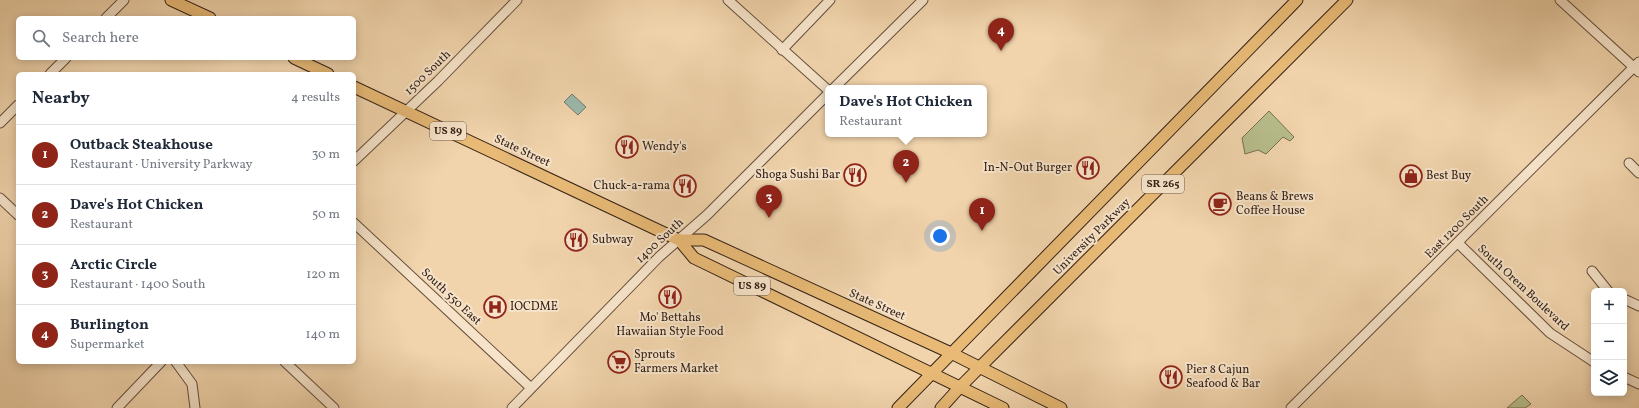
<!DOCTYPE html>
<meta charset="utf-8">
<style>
:root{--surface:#fff;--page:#f6f6f7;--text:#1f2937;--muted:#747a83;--line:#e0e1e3;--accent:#8f2418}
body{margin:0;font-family:Vollkorn,serif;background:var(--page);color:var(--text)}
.controls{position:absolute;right:12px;bottom:12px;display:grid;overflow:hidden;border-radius:6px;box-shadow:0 2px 10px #0003}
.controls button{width:36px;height:36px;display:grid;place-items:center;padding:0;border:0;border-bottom:1px solid var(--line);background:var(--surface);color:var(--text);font:20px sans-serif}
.you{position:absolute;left:940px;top:236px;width:14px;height:14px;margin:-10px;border:3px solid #fff;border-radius:50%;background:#1a73e8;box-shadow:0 0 0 6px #1a73e833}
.badge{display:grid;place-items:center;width:26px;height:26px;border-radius:50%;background:var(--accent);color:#fff;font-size:13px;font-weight:700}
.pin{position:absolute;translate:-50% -33px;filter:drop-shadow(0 1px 2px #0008)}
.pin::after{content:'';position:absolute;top:21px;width:14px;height:12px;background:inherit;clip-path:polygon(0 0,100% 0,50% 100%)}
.popup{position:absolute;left:825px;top:85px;width:162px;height:52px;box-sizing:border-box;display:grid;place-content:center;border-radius:6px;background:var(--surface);filter:drop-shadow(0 1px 3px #0005);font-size:13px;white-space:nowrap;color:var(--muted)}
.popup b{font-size:15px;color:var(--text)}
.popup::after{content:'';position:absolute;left:50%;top:100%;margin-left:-8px;border:8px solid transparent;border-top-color:var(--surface)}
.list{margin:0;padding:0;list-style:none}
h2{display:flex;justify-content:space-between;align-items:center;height:52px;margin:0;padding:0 16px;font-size:17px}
h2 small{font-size:13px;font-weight:400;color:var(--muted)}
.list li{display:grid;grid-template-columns:26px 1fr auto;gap:12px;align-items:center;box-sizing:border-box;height:60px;padding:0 16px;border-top:1px solid var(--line)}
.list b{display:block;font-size:15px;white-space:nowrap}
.list p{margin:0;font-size:13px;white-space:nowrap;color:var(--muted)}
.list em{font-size:13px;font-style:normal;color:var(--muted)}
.icon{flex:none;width:22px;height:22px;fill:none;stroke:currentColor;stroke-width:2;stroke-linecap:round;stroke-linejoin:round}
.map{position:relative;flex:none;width:1639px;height:408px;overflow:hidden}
.search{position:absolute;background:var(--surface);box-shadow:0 2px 10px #0003;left:16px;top:16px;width:340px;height:44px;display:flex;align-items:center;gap:10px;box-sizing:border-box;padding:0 14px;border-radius:6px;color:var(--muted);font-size:15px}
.panel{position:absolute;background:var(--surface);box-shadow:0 2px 10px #0003;left:16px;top:72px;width:340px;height:292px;border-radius:6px}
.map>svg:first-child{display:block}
.green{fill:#b7bd8c;stroke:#766f52}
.water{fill:#9bb8aa;stroke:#727c70}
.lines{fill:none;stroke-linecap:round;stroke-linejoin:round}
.minor-casing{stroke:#644e3d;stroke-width:11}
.major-casing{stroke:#352118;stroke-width:13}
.minor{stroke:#f6e3c9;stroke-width:9}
.major{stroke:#e8ba76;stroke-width:11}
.labels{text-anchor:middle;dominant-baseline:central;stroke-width:4;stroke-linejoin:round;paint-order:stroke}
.shield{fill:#f6e3c9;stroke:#6f5b4d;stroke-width:1}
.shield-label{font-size:11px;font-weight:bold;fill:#352118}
.street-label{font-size:12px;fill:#352118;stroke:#f6e3c9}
.poi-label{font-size:12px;fill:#352118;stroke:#f6e3c9;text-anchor:start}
</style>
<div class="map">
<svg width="1639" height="408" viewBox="0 0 1639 408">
<rect width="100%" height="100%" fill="#f1d4ac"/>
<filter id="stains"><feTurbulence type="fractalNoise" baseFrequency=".005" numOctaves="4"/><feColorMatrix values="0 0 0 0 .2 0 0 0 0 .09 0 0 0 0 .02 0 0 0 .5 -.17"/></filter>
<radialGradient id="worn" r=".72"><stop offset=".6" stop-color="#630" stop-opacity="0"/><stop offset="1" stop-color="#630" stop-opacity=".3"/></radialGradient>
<g class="green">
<polygon points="1269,111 1294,137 1290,141 1283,137 1266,154 1258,150 1245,154 1242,138"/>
<polygon points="1522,395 1531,404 1525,408 1507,408"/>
</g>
<polygon class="water" points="572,94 586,107 578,115 564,102"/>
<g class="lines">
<g class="minor-casing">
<g id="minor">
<polyline points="728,0 828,90"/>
<polyline points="1560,0 1639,72"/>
<polyline points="106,18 124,0"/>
<polyline points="782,50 830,0"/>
<polyline points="50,74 66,58"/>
<polyline points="834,88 923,0"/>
<polyline points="0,123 18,105"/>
<polyline points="354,161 438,81 517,0"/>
<polyline points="1629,163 1639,173"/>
<polyline points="0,198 18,215"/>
<polyline points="354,223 531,388"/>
<polyline points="1458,243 1550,333 1594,362"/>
<polyline points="1592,271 1608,291"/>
<polyline points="1624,299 1639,306"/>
<polyline points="176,362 192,384 195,408"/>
<polyline points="285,362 334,408"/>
<polyline points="1624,377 1639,384"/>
<polyline points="117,408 161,362"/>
<polyline points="512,408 659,257 707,215 828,94"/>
<polyline points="1291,408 1639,62"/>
</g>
</g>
<g class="major-casing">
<g id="major">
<polyline points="171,0 210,18"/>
<polyline points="294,58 328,74"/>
<polyline points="354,87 679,240 704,240 951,353 1061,408"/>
<polyline points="679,240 694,258 1003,408"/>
<polyline points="898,408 1297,0"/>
<polyline points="941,408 960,387 1347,0"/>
</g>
</g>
<use href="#minor" class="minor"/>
<use href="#major" class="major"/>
</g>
<defs>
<g id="restaurant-ring" transform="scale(1.15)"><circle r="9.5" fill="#f6e3c9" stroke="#8f2418" stroke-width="1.5"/><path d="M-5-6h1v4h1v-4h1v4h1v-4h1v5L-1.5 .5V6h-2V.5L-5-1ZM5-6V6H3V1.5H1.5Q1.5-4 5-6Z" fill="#8f2418"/></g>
<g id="shop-ring" transform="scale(1.15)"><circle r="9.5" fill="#f6e3c9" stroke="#8f2418" stroke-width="1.5"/><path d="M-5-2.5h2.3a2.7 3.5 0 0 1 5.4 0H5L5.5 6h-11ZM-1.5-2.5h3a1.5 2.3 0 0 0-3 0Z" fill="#8f2418"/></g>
<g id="cafe-ring" transform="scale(1.15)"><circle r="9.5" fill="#f6e3c9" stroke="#8f2418" stroke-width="1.5"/><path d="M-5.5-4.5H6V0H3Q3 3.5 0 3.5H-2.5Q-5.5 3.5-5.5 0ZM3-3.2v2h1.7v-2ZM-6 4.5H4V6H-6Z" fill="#8f2418"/></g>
<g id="hospital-ring" transform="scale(1.15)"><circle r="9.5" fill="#f6e3c9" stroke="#8f2418" stroke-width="1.5"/><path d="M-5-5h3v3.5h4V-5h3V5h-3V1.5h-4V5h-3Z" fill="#8f2418"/></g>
<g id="supermarket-ring" transform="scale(1.15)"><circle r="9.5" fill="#f6e3c9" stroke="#8f2418" stroke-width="1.5"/><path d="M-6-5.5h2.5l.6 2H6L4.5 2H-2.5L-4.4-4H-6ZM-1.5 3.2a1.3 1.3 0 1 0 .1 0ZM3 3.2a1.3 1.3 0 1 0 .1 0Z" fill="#8f2418"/></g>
</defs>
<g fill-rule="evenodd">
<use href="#restaurant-ring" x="627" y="147"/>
<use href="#restaurant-ring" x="1088" y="168"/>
<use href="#restaurant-ring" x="855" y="175"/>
<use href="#shop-ring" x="1411" y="176"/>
<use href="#restaurant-ring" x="685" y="186"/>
<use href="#cafe-ring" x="1220" y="204"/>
<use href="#restaurant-ring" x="576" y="240"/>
<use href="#restaurant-ring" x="670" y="297"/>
<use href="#hospital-ring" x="495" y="307"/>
<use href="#supermarket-ring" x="619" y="362"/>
<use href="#restaurant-ring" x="1171" y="377"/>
</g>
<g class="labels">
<g class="shield">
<rect x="430" y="122" width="36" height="18" rx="3"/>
<rect x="1142" y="175" width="42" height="18" rx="3"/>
<rect x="734" y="277" width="36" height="18" rx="3"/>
</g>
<g class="shield-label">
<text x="448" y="131">US 89</text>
<text x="1163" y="184">SR 265</text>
<text x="752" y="286">US 89</text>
</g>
<g class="street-label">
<text transform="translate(428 73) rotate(-44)">1500 South</text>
<text transform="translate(522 151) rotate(25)">State Street</text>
<text transform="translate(1457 227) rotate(-45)">East 1200 South</text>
<text transform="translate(1092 237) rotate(-45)">University Parkway</text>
<text transform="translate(660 241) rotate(-43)">1400 South</text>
<text transform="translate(1523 288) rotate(43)">South Orem Boulevard</text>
<text transform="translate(451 297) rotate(43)">South 550 East</text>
<text transform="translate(877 305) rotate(24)">State Street</text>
</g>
<g class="poi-label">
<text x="642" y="147">Wendy's</text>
<text x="1072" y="168" text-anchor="end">In-N-Out Burger</text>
<text x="840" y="175" text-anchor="end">Shoga Sushi Bar</text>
<text x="1426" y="176">Best Buy</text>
<text x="670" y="186" text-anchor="end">Chuck-a-rama</text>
<text x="1236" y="197">Beans &amp; Brews<tspan x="1236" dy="14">Coffee House</tspan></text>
<text x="592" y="240">Subway</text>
<text x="510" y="307">IOCDME</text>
<text x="670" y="318" text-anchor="middle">Mo' Bettahs<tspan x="670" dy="14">Hawaiian Style Food</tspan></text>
<text x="634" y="355">Sprouts<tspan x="634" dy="14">Farmers Market</tspan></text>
<text x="1186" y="370">Pier 8 Cajun<tspan x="1186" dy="14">Seafood &amp; Bar</tspan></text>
</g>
</g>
<rect width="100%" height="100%" filter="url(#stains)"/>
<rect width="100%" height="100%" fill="url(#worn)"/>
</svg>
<div class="controls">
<button>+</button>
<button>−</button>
<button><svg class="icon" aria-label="layers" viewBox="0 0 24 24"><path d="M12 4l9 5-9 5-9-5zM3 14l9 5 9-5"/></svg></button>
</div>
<div class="you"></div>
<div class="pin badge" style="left:982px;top:231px">1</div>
<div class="pin badge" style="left:906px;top:183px">2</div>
<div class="popup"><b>Dave's Hot Chicken</b>Restaurant</div>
<div class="pin badge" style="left:769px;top:218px">3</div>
<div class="pin badge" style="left:1001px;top:51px">4</div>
<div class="search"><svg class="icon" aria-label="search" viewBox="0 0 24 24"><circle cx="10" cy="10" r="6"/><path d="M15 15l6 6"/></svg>Search here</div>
<section class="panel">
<h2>Nearby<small>4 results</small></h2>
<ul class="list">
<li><span class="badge">1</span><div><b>Outback Steakhouse</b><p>Restaurant · University Parkway</p></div><em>30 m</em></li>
<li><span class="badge">2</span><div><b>Dave's Hot Chicken</b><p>Restaurant</p></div><em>50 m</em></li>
<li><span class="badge">3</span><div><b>Arctic Circle</b><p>Restaurant · 1400 South</p></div><em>120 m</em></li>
<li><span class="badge">4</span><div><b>Burlington</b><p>Supermarket</p></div><em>140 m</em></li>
</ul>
</section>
</div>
